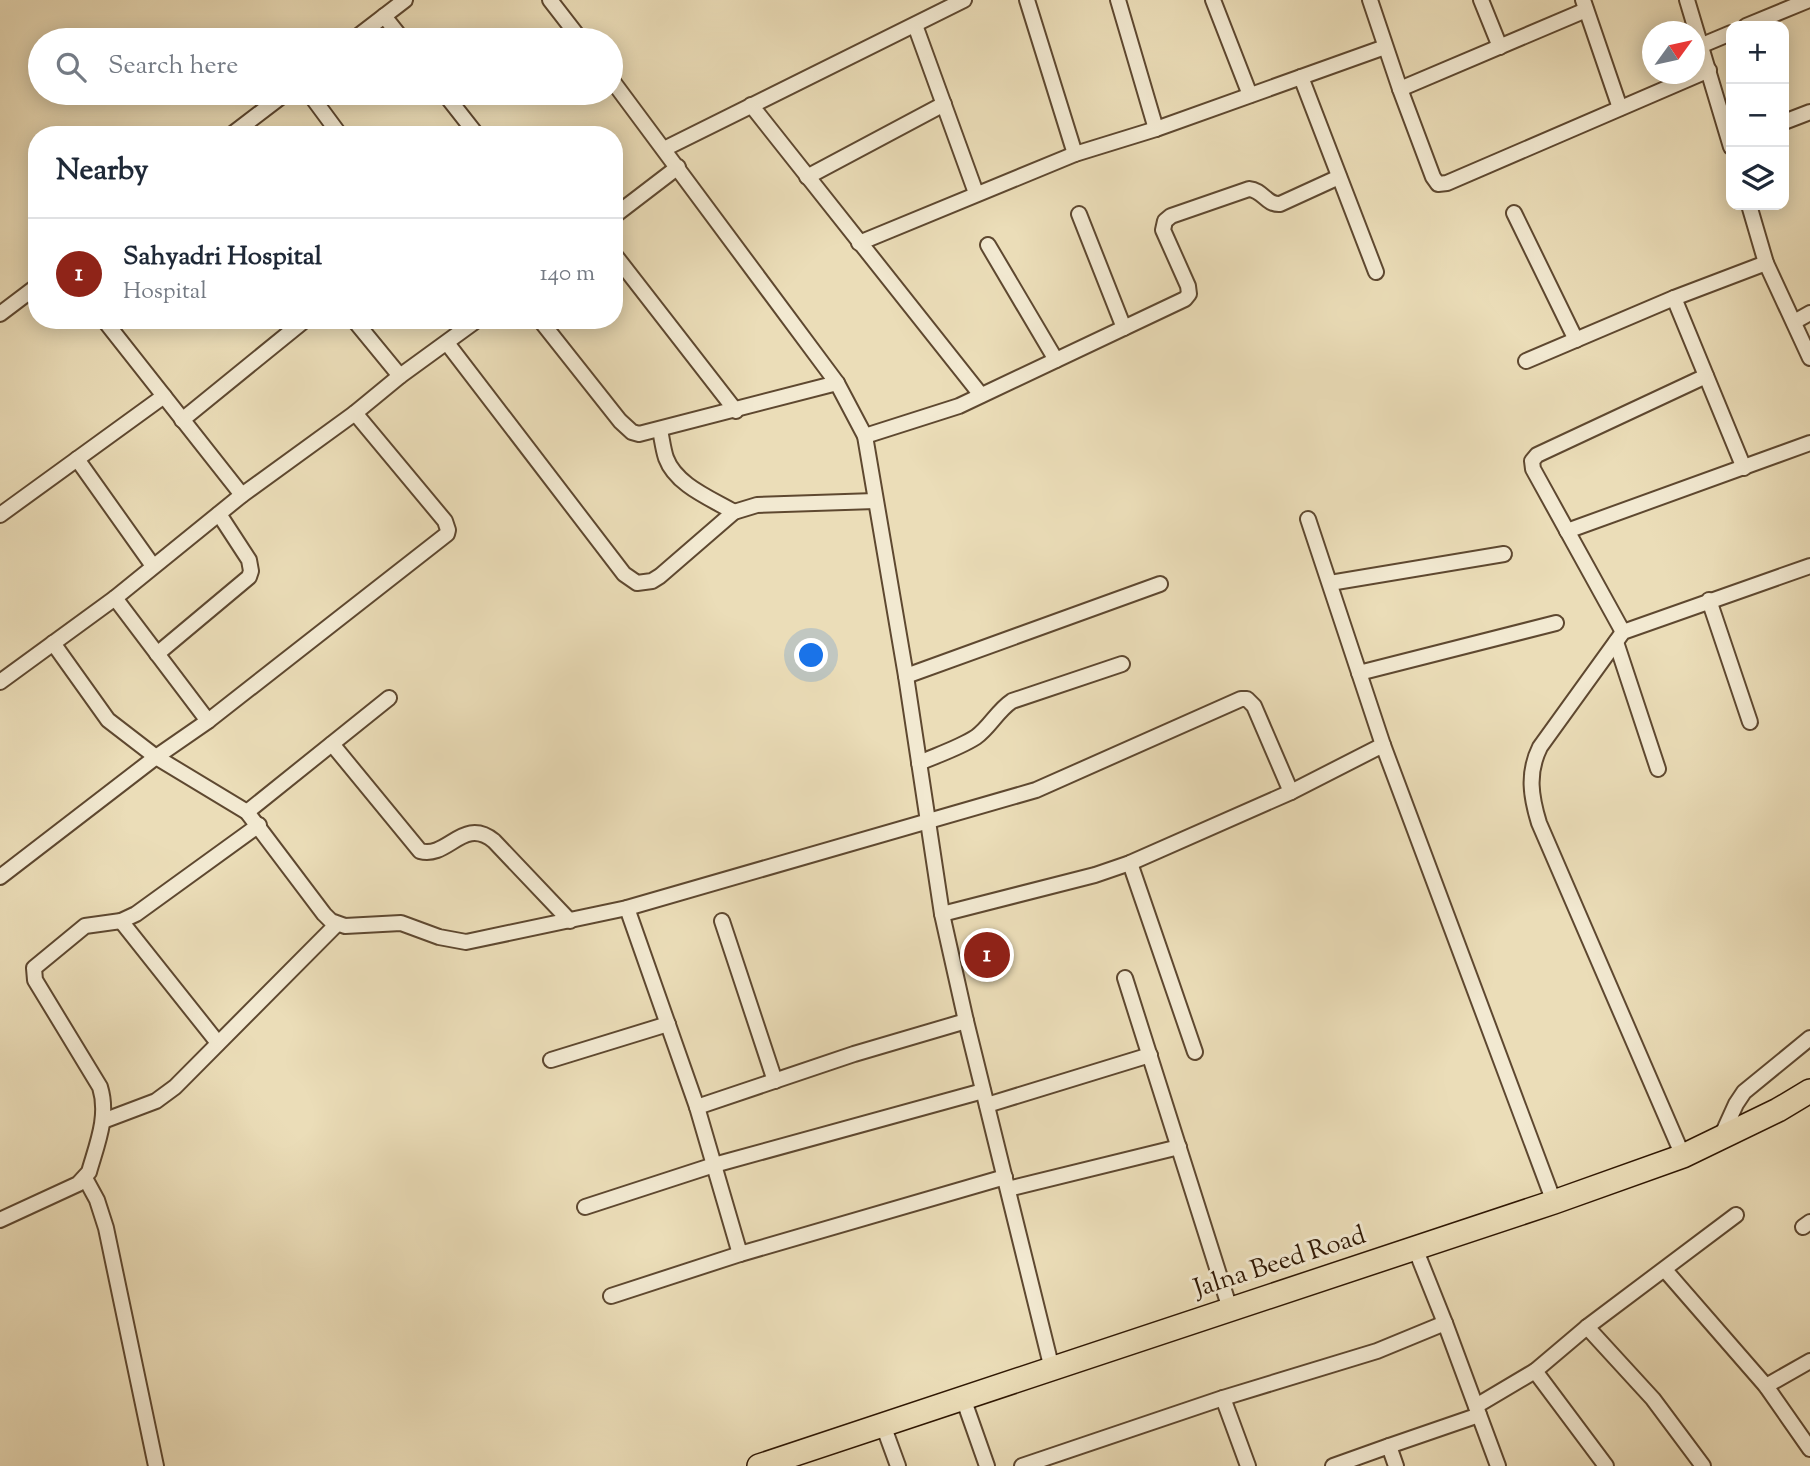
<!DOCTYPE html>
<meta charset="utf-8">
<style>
:root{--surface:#fff;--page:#f2f2f3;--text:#1f2937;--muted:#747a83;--line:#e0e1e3;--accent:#8f2418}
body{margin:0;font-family:"Sorts Mill Goudy",serif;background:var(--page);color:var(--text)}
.controls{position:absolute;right:21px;top:21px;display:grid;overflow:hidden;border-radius:14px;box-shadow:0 4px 18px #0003}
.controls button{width:63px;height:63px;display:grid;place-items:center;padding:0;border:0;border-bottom:2px solid var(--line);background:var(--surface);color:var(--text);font:35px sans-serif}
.compass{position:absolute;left:1642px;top:21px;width:63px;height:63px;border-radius:50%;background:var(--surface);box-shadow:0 4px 18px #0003;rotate:57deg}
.you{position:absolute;left:812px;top:656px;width:24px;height:24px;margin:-18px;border:5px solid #fff;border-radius:50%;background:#1a73e8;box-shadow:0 0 0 10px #1a73e833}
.badge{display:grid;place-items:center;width:46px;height:46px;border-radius:50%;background:var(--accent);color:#fff;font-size:23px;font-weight:700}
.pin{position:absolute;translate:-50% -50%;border:4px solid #fff;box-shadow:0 2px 7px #0006}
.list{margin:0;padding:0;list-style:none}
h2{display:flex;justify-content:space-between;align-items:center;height:91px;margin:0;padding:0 28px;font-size:30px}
h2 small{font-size:23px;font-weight:400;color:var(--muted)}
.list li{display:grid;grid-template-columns:46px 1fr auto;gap:21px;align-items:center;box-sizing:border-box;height:112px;padding:0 28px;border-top:2px solid var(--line)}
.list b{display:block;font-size:26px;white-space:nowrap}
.list p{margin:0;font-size:23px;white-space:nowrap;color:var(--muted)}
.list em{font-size:23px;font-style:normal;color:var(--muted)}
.icon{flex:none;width:38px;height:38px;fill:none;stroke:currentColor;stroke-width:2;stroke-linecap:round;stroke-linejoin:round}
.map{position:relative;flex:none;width:1810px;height:1466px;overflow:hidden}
.search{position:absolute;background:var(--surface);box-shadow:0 4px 18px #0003;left:28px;top:28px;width:595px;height:77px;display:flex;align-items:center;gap:18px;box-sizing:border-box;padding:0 24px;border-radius:38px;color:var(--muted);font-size:26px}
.panel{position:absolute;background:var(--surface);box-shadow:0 4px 18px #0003;left:28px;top:126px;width:595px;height:203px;border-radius:28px}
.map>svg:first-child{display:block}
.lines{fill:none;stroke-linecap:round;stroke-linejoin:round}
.minor-casing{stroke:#5e4830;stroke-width:18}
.primary-casing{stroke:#2f1703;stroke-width:26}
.minor{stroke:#f2e9d1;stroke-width:14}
.primary{stroke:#ebddb8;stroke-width:23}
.labels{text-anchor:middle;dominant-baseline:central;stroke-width:6;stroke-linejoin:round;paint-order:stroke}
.street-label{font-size:26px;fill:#2f1703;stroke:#f2e9d1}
</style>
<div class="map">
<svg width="1810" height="1466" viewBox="0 0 1810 1466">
<rect width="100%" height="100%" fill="#ebddb8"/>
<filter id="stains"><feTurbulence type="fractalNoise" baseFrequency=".00286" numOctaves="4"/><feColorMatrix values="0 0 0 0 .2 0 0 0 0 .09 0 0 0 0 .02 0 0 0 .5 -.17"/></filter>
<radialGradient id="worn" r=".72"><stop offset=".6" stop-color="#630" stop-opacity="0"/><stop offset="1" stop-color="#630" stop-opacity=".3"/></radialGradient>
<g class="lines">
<g class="minor-casing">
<g id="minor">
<polyline points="550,0 581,40"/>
<polyline points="1027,0 1075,154"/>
<polyline points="1118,0 1156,129"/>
<polyline points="1213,0 1250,95"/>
<polyline points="1370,0 1400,89 1433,177 1438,184 1447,183 1709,70"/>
<polyline points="1481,0 1500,47"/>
<polyline points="1583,0 1620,108"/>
<polyline points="1687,0 1731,147"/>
<polyline points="384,16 403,40"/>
<polyline points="915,25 976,193"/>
<polyline points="1746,26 1809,0"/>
<polyline points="353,40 405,0"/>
<polyline points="1700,46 1731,33"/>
<polyline points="1301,77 1376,272"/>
<polyline points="611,79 837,383 865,436 906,676 942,914 966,1021 1052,1369"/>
<polyline points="1400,89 1586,10"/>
<polyline points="309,93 340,135"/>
<polyline points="444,93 477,135"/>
<polyline points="751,105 981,395"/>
<polyline points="1784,122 1810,112"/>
<polyline points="231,135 286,93"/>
<polyline points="664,149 964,0"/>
<polyline points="807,177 944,104"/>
<polyline points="1749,205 1766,263 1810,358"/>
<polyline points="1514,213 1576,340"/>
<polyline points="1079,214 1124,328"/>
<polyline points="614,216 678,167"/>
<polyline points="859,243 1075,154 1156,129 1385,47"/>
<polyline points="988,245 1056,360"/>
<polyline points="614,254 736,411"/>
<polyline points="1674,298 1744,468"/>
<polyline points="0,314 37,286"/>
<polyline points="104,320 242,495"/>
<polyline points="354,320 400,376"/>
<polyline points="540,320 620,421 632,432 639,434 837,383"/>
<polyline points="1794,322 1810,313"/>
<polyline points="447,343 624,574 637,583 652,581 660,576 734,512 757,505 875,501"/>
<polyline points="1526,361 1674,298 1766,263"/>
<polyline points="182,420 305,320"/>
<path d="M660,430C662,439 663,449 666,458C676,485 710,498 734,512"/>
<path d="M865,436L959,406L1185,299L1189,294L1188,286L1163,230L1165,221L1171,216L1249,189C1263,190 1266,205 1280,204L1339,177"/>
<polyline points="77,459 153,566"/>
<polyline points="0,515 164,396"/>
<polyline points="1308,519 1383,745 1554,1202"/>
<polyline points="1567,531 1810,443"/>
<polyline points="1330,583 1504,554"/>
<polyline points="115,598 208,721"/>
<polyline points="1709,600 1750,722"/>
<polyline points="1623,632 1533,469 1532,461 1537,455 1706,376"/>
<polyline points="1616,642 1658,769"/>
<polyline points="53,643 108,720 156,757 247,812 324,914 331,921 345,926 401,923 439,937 466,942 627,908"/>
<polyline points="157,654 249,577 251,571 249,560 219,514"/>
<polyline points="1359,673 1556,623"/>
<polyline points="906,676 1160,584"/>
<polyline points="0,682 115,598 242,495 355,413 400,376 477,320"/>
<path d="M332,744L420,851C448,859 463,816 494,841L570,921"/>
<path d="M919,763C937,755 959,748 976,737C990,727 997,711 1012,701L1122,664"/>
<polyline points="247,812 389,698"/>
<polyline points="1130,863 1195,1052"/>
<polyline points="0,877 156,757 208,721 447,534 448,530 445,521 355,413"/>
<polyline points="942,914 1095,875 1130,863 1291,792 1383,745"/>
<polyline points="121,921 218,1043"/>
<polyline points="722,921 775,1081"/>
<polyline points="1125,978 1230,1309"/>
<polyline points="551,1060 668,1024"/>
<polyline points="987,1105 1150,1055"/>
<polyline points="697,1107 854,1054 966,1021"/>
<polyline points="103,1121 156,1101 175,1087 337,924"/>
<polyline points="1721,1137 1736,1104 1744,1092 1810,1038"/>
<path d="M1683,1156L1539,823C1531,797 1527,773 1540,747L1623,632L1810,566"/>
<polyline points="1005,1177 740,1254 697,1107 627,908 1036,790 1241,699 1247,699 1254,706 1291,792"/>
<polyline points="85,1178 97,1200 106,1228 156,1466"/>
<polyline points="1008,1189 1179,1147"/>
<polyline points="585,1207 714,1165 983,1091"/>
<path d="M0,1220L78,1184L89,1172C97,1144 109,1116 100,1087L35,980L34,968L85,926L121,921L136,914L259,825"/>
<polyline points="1803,1227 1810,1222"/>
<polyline points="1415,1248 1445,1323 1498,1466"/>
<polyline points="1665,1270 1766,1386 1810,1449"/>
<polyline points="611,1296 740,1254"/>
<polyline points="1587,1327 1653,1399 1703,1466"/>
<polyline points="1535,1371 1606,1466"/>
<polyline points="1766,1386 1810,1361"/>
<polyline points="963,1398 987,1466"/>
<polyline points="1223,1398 1248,1466"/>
<polyline points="1476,1406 1535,1371 1587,1327 1736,1215"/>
<polyline points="883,1425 898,1466"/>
<polyline points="1389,1446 1479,1415"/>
<polyline points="1022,1466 1223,1398 1377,1351 1445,1323"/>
<polyline points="1333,1466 1389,1446 1396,1466"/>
</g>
</g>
<g class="primary-casing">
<polyline id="primary" points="759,1466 1554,1202 1683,1156 1778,1110 1810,1091"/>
</g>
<use href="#minor" class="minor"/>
<use href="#primary" class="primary"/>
</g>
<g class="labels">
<g class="street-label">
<text transform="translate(1280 1263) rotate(-18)">Jalna Beed Road</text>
</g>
</g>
<rect width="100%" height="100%" filter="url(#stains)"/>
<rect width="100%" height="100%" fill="url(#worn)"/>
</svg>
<div class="controls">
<button>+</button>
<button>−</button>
<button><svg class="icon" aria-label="layers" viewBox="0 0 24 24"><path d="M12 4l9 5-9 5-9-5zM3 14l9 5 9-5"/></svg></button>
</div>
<svg class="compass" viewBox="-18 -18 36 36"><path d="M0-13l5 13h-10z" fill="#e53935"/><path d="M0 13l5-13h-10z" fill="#747a83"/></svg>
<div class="you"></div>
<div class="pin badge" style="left:987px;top:955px">1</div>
<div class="search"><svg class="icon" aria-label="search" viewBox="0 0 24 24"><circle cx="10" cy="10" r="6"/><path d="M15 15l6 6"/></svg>Search here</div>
<section class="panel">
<h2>Nearby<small></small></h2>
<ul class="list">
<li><span class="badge">1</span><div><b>Sahyadri Hospital</b><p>Hospital</p></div><em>140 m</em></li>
</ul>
</section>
</div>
